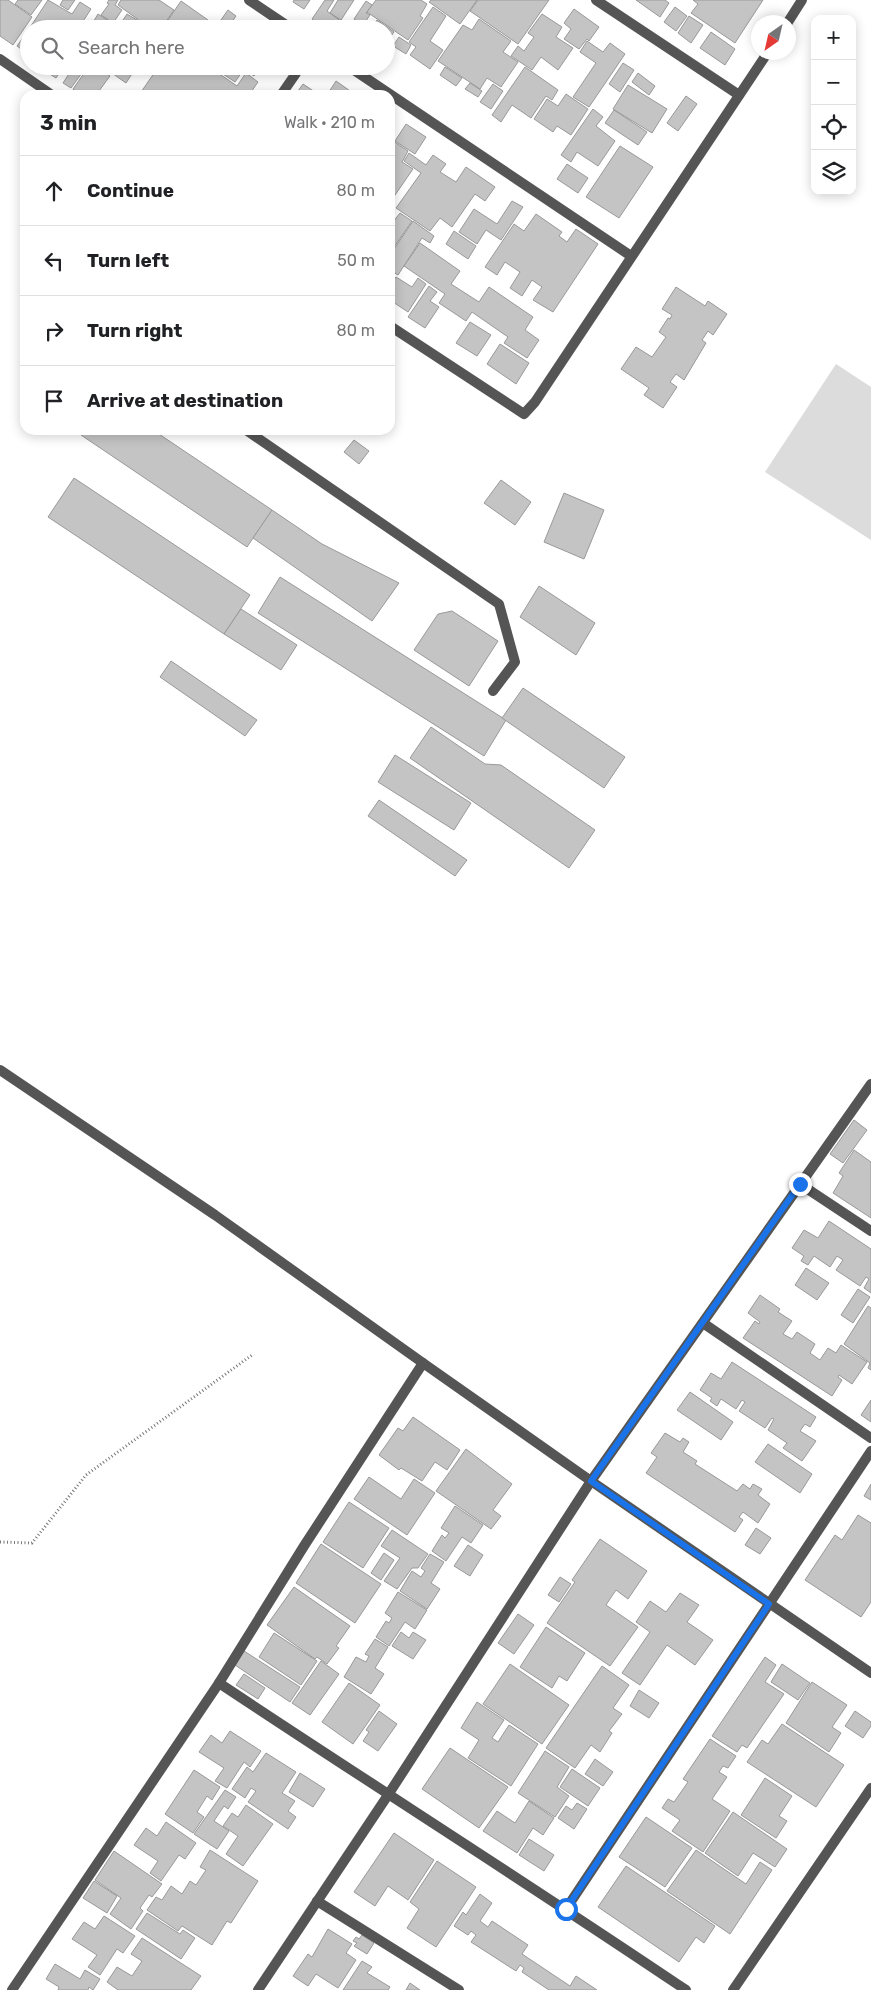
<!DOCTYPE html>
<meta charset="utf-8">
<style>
:root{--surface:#fff;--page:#f2f2f2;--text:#202124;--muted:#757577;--line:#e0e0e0}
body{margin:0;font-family:Rubik,sans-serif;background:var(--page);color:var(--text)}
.controls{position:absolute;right:15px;top:15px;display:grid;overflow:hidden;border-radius:10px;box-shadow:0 2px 12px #0003}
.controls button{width:45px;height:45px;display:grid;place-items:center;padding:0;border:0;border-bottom:1px solid var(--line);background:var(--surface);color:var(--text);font:25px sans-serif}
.compass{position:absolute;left:751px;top:15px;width:45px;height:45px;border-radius:50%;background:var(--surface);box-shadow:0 2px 12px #0003;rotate:214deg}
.stop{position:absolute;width:15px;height:15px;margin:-11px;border:4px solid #1a73e8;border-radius:50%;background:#fff}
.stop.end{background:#1a73e8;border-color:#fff;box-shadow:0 1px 5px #0008}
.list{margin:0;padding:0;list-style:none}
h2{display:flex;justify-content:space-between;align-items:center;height:65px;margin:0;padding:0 20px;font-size:21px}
h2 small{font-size:16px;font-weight:400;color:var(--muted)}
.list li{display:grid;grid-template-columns:32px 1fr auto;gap:15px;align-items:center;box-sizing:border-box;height:70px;padding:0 20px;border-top:1px solid var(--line)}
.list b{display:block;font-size:19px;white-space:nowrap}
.list em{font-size:16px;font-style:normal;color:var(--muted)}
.icon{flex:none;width:28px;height:28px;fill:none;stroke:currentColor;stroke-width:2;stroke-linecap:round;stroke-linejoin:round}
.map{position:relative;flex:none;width:871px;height:1990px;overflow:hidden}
.search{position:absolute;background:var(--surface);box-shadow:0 2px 12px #0003;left:20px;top:20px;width:375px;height:55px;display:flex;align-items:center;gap:12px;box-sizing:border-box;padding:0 18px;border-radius:28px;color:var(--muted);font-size:19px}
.panel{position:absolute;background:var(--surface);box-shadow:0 2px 12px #0003;left:20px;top:90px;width:375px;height:345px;border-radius:15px}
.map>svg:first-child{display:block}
.green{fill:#dcdcdc}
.building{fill:#c4c4c4;stroke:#999}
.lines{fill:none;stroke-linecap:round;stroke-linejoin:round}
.path{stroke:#777;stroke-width:3;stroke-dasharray:1 2.5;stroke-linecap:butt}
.minor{stroke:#555;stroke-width:10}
.route{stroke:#1a73e8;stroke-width:6}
</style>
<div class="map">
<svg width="871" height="1990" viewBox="0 0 871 1990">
<rect width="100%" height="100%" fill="#fff"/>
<polygon class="green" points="836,364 871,387 871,540 765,472"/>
<g class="building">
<polygon points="0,0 8,0 32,17 13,45 0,36"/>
<polygon points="18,0 42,0 31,15 15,4"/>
<polygon points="48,0 72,14 80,2 91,9 78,29 29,29"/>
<polygon points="63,0 75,0 68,10 60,5"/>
<polygon points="109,0 118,0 115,5 122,10 113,23 101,15 109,4 107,3"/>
<polygon points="121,0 159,0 174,10 161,29 151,29 118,5"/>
<polygon points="294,0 310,0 304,9 293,2"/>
<polygon points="325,0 334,0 327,11 345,24 342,29 326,29 312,19"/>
<polygon points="338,0 354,0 341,20 330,13"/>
<polygon points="376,0 421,0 427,4 420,16 423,18 408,40 367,12"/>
<polygon points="431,0 477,0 460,24 429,2"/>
<polygon points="478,0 549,0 518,44 470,11"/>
<polygon points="636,0 665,0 669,3 660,17"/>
<polygon points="693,0 763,0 735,43 691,13 698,4"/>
<polygon points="181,1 208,20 202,29 181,29 168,20"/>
<polygon points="366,1 372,5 366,13 370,15 363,25 354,19"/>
<polygon points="433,7 446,16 430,41 443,50 430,69 410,55 416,47 409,42"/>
<polygon points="675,7 687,16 676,31 664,22"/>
<polygon points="574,9 599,27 589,41 587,39 579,49 564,39 571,29 564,23"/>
<polygon points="228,10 236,16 227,29 219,29 216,27"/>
<polygon points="98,14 110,22 105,29 89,29"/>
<polygon points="127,14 140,22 135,29 117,29"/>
<polygon points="542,14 562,27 556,37 573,48 558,70 541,57 532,70 511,56 518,46 524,51 534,37 528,33"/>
<polygon points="689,16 703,25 691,43 678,33"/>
<polygon points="479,19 511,41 503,52 518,62 501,87 487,78 480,89 438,61 463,25 472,30"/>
<polygon points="377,20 394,32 386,43 386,29 371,29"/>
<polygon points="29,29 29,53 28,54 17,46"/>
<polygon points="711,32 735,49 725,65 700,48"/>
<polygon points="399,37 411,45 406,54 393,46"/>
<polygon points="587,41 603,52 610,43 625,54 589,107 573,97 596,63 580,52"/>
<polygon points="623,63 634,70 620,92 609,84"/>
<polygon points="44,66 62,66 63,67 56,78 42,69"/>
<polygon points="74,66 87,66 71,88 63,83"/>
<polygon points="96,66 110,76 96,95 82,95 73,89 85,72 90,75"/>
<polygon points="102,66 137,66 126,83"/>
<polygon points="159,66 208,66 237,86 246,73 258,82 249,95 139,95"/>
<polygon points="211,66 261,66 254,76 244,69 235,82"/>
<polygon points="445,67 462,78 456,86 440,75"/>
<polygon points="525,67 558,90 552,100 546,96 531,118 512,105 501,122 492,115"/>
<polygon points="638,73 655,86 649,95 632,82"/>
<polygon points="336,81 353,93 352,95 327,95"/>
<polygon points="470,83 482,91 478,97 465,89"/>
<polygon points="303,84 315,92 313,95 295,95"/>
<polygon points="493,84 503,91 491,109 480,102"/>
<polygon points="628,85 667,109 652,133 613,109"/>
<polygon points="566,94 588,109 571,135 557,126 553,132 534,119 547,99 558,106"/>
<polygon points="686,96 697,104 678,131 667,123"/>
<polygon points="593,109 603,117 596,126 615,141 598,166 577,152 571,162 561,155"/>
<polygon points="614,110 647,132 638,145 605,123"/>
<polygon points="406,124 426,137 415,154 395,141"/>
<polygon points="390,139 408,151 402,162 413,169 393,198 390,197"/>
<polygon points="620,146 653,167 619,218 586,197"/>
<polygon points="409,153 426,165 433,155 446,164 440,172 456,182 466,167 495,187 485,201 475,194 452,227 440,218 430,231 396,208 421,173 404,161"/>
<polygon points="567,164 588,178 578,193 557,179"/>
<polygon points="512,201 523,207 501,240 486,230 477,244 459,232 474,209 497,224"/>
<polygon points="400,213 412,221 394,247 390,244 390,226"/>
<polygon points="536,214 562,232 559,236 567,242 576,229 598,244 553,312 533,300 542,287 532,280 522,296 510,288 520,272 505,262 497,275 485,267 514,224 524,231"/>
<polygon points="413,221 434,236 430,243 422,238 398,275 390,270 390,246 394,249"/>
<polygon points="454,231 476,246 468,259 446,244"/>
<polygon points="420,243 460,271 451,284 479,302 489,287 533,317 525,330 539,340 527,358 504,343 508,337 472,312 466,321 439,303 445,294 404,266"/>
<polygon points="396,277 412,287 418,278 426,284 408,312 390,300 390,287"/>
<polygon points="429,286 437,292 430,301 439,307 425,328 408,317"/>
<polygon points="676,287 705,306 708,301 727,314 713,335 708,331 702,340 706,343 684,380 676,374 670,382 677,387 663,408 644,395 649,388 621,369 636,347 652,357 666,337 659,332 668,318 670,319 672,315 662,309"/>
<polygon points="470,322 491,335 477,356 456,343"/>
<polygon points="500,344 529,363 516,384 487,364"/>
<polygon points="84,430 153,430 272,510 247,547 81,435"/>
<polygon points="354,440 369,451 359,464 344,452"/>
<polygon points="74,478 250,595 224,634 48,517"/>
<polygon points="501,480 531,502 515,525 484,503"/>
<polygon points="564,493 604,510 584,559 544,542"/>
<polygon points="272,510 322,544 399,583 372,621 253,538"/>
<polygon points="280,577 506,720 484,756 258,613"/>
<polygon points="539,586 595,623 576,655 520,617"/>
<polygon points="241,609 297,645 281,670 224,634"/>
<polygon points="452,611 498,641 469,686 414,650 438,614"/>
<polygon points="171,661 257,720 245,736 160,677"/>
<polygon points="523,688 625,757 604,788 502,718"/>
<polygon points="431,727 485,764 501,765 595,830 569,868 410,758"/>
<polygon points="395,755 471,803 454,830 378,782"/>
<polygon points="379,800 467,860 455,876 368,816"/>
<polygon points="854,1120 867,1130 843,1163 830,1154"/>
<polygon points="854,1150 871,1162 871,1218 833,1193 843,1176 839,1173"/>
<polygon points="829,1221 871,1249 871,1293 864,1288 869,1279 866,1277 860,1286 836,1270 843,1260 837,1256 830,1267 814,1256 808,1265 801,1261 804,1256 792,1248 804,1230 818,1238"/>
<polygon points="806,1268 829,1283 817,1300 795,1285"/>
<polygon points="858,1289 870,1297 853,1323 841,1315"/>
<polygon points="760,1295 780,1309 778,1312 792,1321 783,1334 792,1339 797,1332 815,1344 810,1353 820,1360 828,1348 836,1353 841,1345 867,1362 852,1384 839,1375 838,1377 842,1380 832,1396 743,1338 755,1321 759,1324 760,1322 748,1313"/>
<polygon points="868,1306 871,1308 871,1370 868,1368 870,1363 844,1344"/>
<polygon points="732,1362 816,1417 810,1427 805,1424 800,1431 816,1441 802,1461 783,1448 787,1443 768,1430 774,1419 772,1418 765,1428 739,1411 745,1402 742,1400 736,1409 721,1399 717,1406 710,1401 712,1398 700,1390 711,1373 721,1379"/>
<polygon points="690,1392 733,1422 721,1440 677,1410"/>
<polygon points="871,1400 871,1422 861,1415"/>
<polygon points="413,1417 460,1450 447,1470 435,1462 422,1481 401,1468 399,1470 379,1455 398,1428 403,1431"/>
<polygon points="665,1433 680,1442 683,1438 689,1442 683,1452 697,1461 695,1464 737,1491 743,1484 750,1489 753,1484 762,1489 758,1495 770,1504 758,1523 743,1512 739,1517 743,1520 735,1532 646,1473 657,1457 651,1453"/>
<polygon points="768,1444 812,1474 800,1493 755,1462"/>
<polygon points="466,1449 512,1484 493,1510 501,1516 491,1529 436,1491"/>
<polygon points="369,1477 401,1499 414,1479 435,1493 407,1535 354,1499"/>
<polygon points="871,1484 871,1500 864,1496"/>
<polygon points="349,1502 389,1528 363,1568 323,1542"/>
<polygon points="455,1506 483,1525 471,1543 462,1537 446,1561 432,1551 442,1535 445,1538 449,1533 441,1528"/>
<polygon points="858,1515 871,1523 871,1602 861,1617 805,1580 835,1535 842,1540"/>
<polygon points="756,1528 771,1538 760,1554 745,1545"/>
<polygon points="392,1530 428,1554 418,1568 412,1568 397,1589 384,1581 400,1558 381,1546"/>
<polygon points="600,1539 647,1571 628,1599 616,1590 606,1605 638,1627 610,1666 547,1623 575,1582 572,1580"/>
<polygon points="321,1544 381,1584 355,1623 296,1583"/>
<polygon points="468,1545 483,1555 470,1576 454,1566"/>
<polygon points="384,1553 394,1560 381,1580 371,1573"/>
<polygon points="430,1554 444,1562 431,1583 440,1589 427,1609 400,1591 412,1571 421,1577 425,1571 421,1568"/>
<polygon points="560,1577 571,1584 559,1602 548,1595"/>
<polygon points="294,1587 350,1626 336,1646 339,1648 327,1664 317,1657 315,1659 267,1625"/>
<polygon points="398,1592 427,1610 415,1629 405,1622 389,1646 376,1637 386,1621 389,1623 392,1618 385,1613"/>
<polygon points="680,1593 699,1605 687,1622 713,1640 695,1665 667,1645 640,1685 622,1673 650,1632 636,1622 650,1601 666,1612"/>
<polygon points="518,1614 534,1625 514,1654 498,1643"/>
<polygon points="546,1627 585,1653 567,1681 559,1676 552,1688 520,1667"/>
<polygon points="401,1632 409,1638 413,1632 426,1640 413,1659 392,1646"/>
<polygon points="274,1633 317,1661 301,1685 259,1657"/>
<polygon points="375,1639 388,1647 375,1668 384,1674 371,1694 344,1677 356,1657 366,1662 369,1656 365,1654"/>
<polygon points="244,1651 300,1687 290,1702 235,1665"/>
<polygon points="765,1657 776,1665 765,1682 784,1694 747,1748 742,1745 737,1752 712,1736"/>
<polygon points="321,1661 339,1674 310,1715 292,1703"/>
<polygon points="510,1664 569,1705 542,1744 483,1704"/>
<polygon points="782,1664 810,1683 798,1700 771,1682"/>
<polygon points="602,1666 629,1685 613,1708 622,1714 609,1731 612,1733 600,1752 591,1745 575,1768 546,1748"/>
<polygon points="244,1674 265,1688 258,1699 236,1685"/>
<polygon points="812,1682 847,1705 832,1727 841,1733 829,1752 786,1723"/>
<polygon points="349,1683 380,1705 353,1744 322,1722"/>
<polygon points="639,1690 659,1703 649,1718 630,1706"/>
<polygon points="477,1702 504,1720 492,1738 498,1742 509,1725 538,1744 511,1786 468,1758 479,1740 461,1728"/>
<polygon points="379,1711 397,1724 378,1751 363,1741 369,1732 366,1730"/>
<polygon points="855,1711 871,1722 871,1726 863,1738 845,1726"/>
<polygon points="782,1724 844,1765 816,1807 747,1762 762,1740 768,1744"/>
<polygon points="230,1731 261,1751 250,1767 244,1762 227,1788 215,1781 224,1768 199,1752 211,1735 222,1743"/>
<polygon points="710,1739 736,1756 728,1768 723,1766 719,1772 727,1777 712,1799 730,1811 703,1852 672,1831 680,1820 662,1808 668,1799 674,1802 688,1782 683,1779"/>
<polygon points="450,1748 508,1787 479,1828 422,1789"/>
<polygon points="545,1751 569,1767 557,1787 569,1796 555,1817 518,1793"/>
<polygon points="266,1753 296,1772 282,1793 295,1801 288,1811 296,1817 288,1829 248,1802 256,1791 251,1788 245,1798 232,1789 247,1767 253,1772"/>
<polygon points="595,1759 613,1772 603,1786 585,1774"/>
<polygon points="572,1769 600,1788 588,1806 560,1787"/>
<polygon points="194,1770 220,1787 212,1800 207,1796 197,1812 204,1817 193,1833 165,1814"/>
<polygon points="300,1773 325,1789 313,1807 289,1792"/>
<polygon points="765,1778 792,1796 779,1816 787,1821 776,1838 741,1815"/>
<polygon points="225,1790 236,1797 228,1809 224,1806 214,1821 229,1831 217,1849 194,1834"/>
<polygon points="529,1801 554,1818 543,1835 533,1828 517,1853 483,1831 497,1811 515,1823"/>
<polygon points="577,1803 587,1809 574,1829 558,1818 566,1806 572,1810"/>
<polygon points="246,1805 273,1824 243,1866 226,1854 238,1836 223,1826 232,1813 238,1817"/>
<polygon points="733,1812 787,1849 775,1867 753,1853 738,1876 705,1853"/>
<polygon points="646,1817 692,1848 665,1887 619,1857"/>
<polygon points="166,1822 196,1843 185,1859 179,1855 161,1881 150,1873 158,1861 134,1845 146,1828 157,1836"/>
<polygon points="394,1833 434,1860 408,1900 388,1886 375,1906 354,1892"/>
<polygon points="529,1839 554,1855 544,1871 519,1855"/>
<polygon points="210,1850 258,1881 231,1923 227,1921 212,1945 182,1926 178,1931 147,1910 156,1897 162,1900 171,1886 182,1894 190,1881 196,1885 206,1870 200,1867"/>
<polygon points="696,1850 746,1884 760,1862 772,1870 730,1934 667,1891"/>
<polygon points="114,1851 162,1884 152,1897 149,1895 140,1908 143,1911 131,1929 110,1914 121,1898 95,1880"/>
<polygon points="437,1861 476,1887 436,1947 407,1928 419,1909 410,1902"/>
<polygon points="626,1866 715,1926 704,1943 696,1937 679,1962 598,1907"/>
<polygon points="94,1881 117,1896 107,1913 83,1898"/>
<polygon points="480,1894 492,1903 480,1921 488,1927 492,1921 528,1945 522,1954 570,1986 576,1976 597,1990 549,1990 522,1972 524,1968 520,1965 516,1971 471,1942 476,1935 471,1931 468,1935 454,1926 463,1912 466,1915"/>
<polygon points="147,1913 180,1934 183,1930 195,1938 181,1959 136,1929"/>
<polygon points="104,1916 135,1936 123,1953 117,1949 100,1975 88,1967 97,1955 72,1939 84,1922 95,1929"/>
<polygon points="328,1929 352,1944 346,1953 356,1960 338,1988 316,1974 308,1986 293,1976 308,1954 312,1957"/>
<polygon points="362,1935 374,1943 367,1954 354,1946 357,1943 353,1941 356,1937 359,1939"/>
<polygon points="142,1938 201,1976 191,1990 118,1990 107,1982 117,1967 132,1976 142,1961 131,1954"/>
<polygon points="362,1961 372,1967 367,1973 390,1987 388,1990 343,1990"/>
<polygon points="55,1964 80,1979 85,1970 100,1979 93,1990 89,1987 88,1990 58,1990 59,1987 46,1979"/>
<polygon points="410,1983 420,1990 406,1990"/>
</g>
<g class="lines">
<polyline class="path" points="0,1542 32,1543 86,1475 252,1355"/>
<g class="minor">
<polyline points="249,0 292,29"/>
<polyline points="596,0 739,95"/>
<polyline points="788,22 802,0"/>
<polyline points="0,59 52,95"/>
<polyline points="348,66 631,256"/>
<polyline points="281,95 301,66"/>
<polyline points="390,326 524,414 535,402 768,52"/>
<polyline points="246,430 499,604 515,662 493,691"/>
<polyline points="0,1070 215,1215 423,1363"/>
<polyline points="800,1184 871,1231"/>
<polyline points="703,1323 871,1438"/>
<polyline points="317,1901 459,1990"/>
<polyline points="566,1909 871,1451"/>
<polyline points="12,1990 219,1683"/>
<polyline points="258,1990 388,1795 591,1481 871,1084"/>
<path d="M686,1990C532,1886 374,1786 219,1683L304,1546L423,1363L591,1481L871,1673"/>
<polyline points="733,1990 871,1788"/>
</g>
</g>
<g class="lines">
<polyline class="route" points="566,1909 769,1604 591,1481 800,1184"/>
</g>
</svg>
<div class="controls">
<button>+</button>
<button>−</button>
<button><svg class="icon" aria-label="locate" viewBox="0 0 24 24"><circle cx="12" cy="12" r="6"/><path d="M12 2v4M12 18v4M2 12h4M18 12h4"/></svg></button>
<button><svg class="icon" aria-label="layers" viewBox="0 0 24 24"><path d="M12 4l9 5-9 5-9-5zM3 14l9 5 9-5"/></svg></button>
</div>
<svg class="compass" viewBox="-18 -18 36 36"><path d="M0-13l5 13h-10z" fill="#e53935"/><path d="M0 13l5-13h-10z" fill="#757577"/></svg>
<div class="stop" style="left:566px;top:1909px"></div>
<div class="stop end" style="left:800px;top:1184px"></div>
<div class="search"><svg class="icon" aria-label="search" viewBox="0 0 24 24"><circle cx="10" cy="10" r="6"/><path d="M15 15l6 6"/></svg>Search here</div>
<section class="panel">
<h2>3 min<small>Walk · 210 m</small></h2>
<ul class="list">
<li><svg class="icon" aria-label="ahead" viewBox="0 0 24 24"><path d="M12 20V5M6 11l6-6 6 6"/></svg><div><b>Continue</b></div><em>80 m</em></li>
<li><svg class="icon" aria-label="left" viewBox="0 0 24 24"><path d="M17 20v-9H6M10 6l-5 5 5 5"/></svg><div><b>Turn left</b></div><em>50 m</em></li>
<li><svg class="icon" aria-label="right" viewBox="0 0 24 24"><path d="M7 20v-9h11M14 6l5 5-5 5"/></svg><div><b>Turn right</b></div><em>80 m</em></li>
<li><svg class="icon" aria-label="arrive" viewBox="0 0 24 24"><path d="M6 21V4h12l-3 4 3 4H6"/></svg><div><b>Arrive at destination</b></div></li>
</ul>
</section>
</div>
